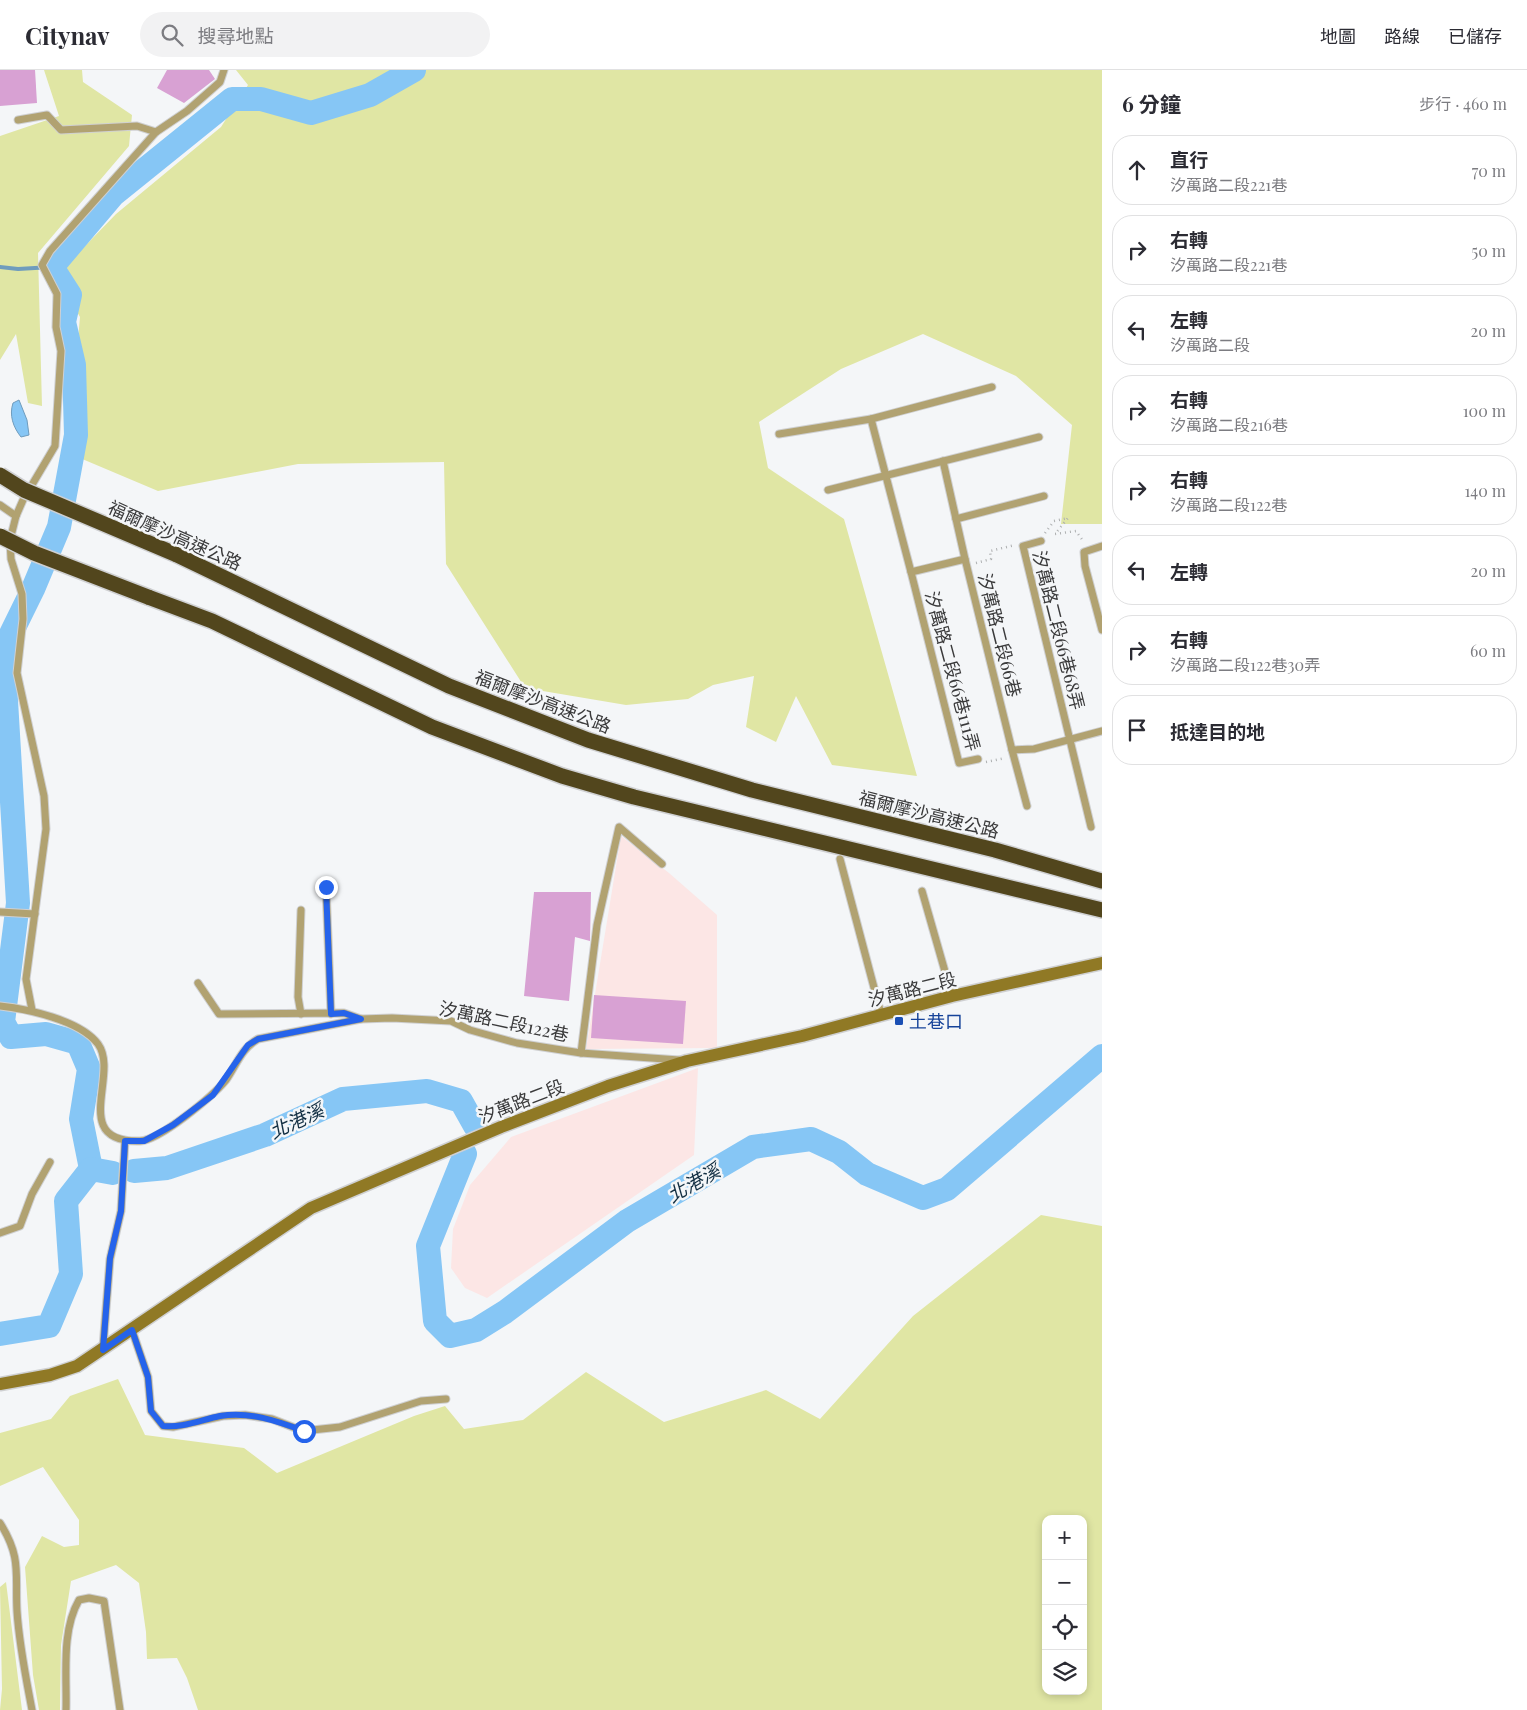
<!DOCTYPE html>
<html lang="zh-TW">
<meta charset="utf-8">
<style>
:root{--surface:#fff;--page:#f2f2f3;--text:#2b2b33;--muted:#7c7c81;--line:#e1e1e2}
body{margin:0;font-family:"Playfair Display","Noto Sans TC",serif;background:var(--page);color:var(--text)}
.controls{position:absolute;right:15px;bottom:15px;display:grid;overflow:hidden;border-radius:10px;box-shadow:0 2px 8px #0003}
.controls button{width:45px;height:45px;display:grid;place-items:center;padding:0;border:0;border-bottom:1px solid var(--line);background:var(--surface);color:var(--text);font:25px sans-serif}
.stop{position:absolute;width:15px;height:15px;margin:-11px;border:4px solid #2563eb;border-radius:50%;background:#fff}
.stop.end{background:#2563eb;border-color:#fff;box-shadow:0 1px 5px #0008}
.list{margin:0;padding:0;list-style:none}
h2{display:flex;justify-content:space-between;align-items:center;height:65px;margin:0;padding:0 20px;font-size:21px}
h2 small{font-size:16px;font-weight:400;color:var(--muted)}
.list li{display:grid;grid-template-columns:32px 1fr auto;gap:15px;align-items:center;box-sizing:border-box;height:70px;margin:0 10px 10px;padding:0 10px;border:1px solid var(--line);border-radius:20px}
.list b{display:block;font-size:19px;white-space:nowrap}
.list p{margin:0;font-size:16px;white-space:nowrap;color:var(--muted)}
.list em{font-size:16px;font-style:normal;color:var(--muted)}
.icon{flex:none;width:28px;height:28px;fill:none;stroke:currentColor;stroke-width:2;stroke-linecap:round;stroke-linejoin:round}
.map{position:relative;flex:none;width:1102px;height:1640px;overflow:hidden}
header{display:flex;align-items:center;gap:30px;box-sizing:border-box;height:70px;padding:0 25px;background:var(--surface);border-bottom:1px solid var(--line)}
header strong{font-size:24px}
nav{display:flex;gap:28px;margin-inline-start:auto;font-size:18px}
.search{width:350px;height:45px;background:var(--page);display:flex;align-items:center;gap:12px;box-sizing:border-box;padding:0 18px;border-radius:28px;color:var(--muted);font-size:19px}
main{display:flex}
aside{flex:1;background:var(--surface)}
.map>svg:first-child{display:block}
.industrial{fill:#fce6e5}
.green{fill:#e0e6a4;fill-rule:evenodd}
.water{fill:#86c6f5;stroke:#6f9cbd}
.lines{fill:none;stroke-linecap:round;stroke-linejoin:round}
.stream{stroke:#6f9cbd;stroke-width:4}
.river{stroke:#86c6f5;stroke-width:24}
.building{fill:#d8a1d3}
.lane-casing{stroke:#cfd0d2;stroke-width:9}
.secondary-casing{stroke:#cfd0d2;stroke-width:15}
.highway-casing{stroke:#cfd0d2;stroke-width:18}
.path{stroke:#adafb0;stroke-width:2.5;stroke-dasharray:1 4;stroke-linecap:butt}
.lane{stroke:#b1a271;stroke-width:7}
.secondary{stroke:#907925;stroke-width:12}
.highway{stroke:#52461d;stroke-width:15}
.highway-bridge-casing{stroke:#cfd0d2;stroke-width:18;stroke-linecap:butt}
.highway-bridge{stroke:#52461d;stroke-width:15}
.route{stroke:#2563eb;stroke-width:6}
.transit-dot{fill:#1a4fb4;stroke:#f4f6f8;stroke-width:2}
.labels{text-anchor:middle;dominant-baseline:central;stroke-width:5;stroke-linejoin:round;paint-order:stroke}
.street-label{font-size:18px;fill:#3a3a3b;stroke:#f4f6f8}
.transit-label{font-size:18px;fill:#164399;stroke:#f4f6f8;text-anchor:start}
.water-label{font-size:19px;font-style:italic;fill:#132f43;stroke:#f4f6f8}
</style>
<header>
<strong>Citynav</strong>
<div class="search"><svg class="icon" aria-label="search" viewBox="0 0 24 24"><circle cx="10" cy="10" r="6"/><path d="M15 15l6 6"/></svg>搜尋地點</div>
<nav><a>地圖</a><a>路線</a><a>已儲存</a></nav>
</header>
<main>
<div class="map">
<svg width="1102" height="1640" viewBox="0 0 1102 1640">
<rect width="100%" height="100%" fill="#f4f6f8"/>
<g class="industrial">
<polygon points="621,766 669,803 717,845 717,978 586,979"/>
<polygon points="698,998 694,1085 487,1228 465,1218 451,1198 453,1159 470,1115 511,1067"/>
</g>
<g class="green">
<polygon points="44,0 82,0 83,12 132,45 129,76 38,183 42,336 28,333 16,264 0,290 0,66 59,46"/>
<polygon points="236,0 1102,0 1102,454 1061,454 1072,355 1016,306 923,264 841,299 759,352 768,398 844,449 917,706 832,695 796,626 776,672 746,657 754,606 713,615 688,629 626,635 525,618 446,494 444,392 298,394 158,421 68,383 80,247 56,206 116,144 221,57 248,15"/>
<path d="M1041,1145L1102,1156V1640H198L187,1608L177,1588L147,1589L146,1562L139,1513L116,1495L71,1511L61,1575L60,1640H39L33,1605L25,1497L42,1466L64,1477L79,1475V1450L43,1397L0,1416V1363L51,1349L70,1326L118,1309L145,1365L244,1378L277,1403L414,1346L445,1336L464,1359L523,1350L586,1302L664,1352L766,1320L820,1349L913,1246ZM1046,1449H1083V1621H1046Z"/>
<polygon points="6,1512 22,1640 0,1640 2,1619 0,1517"/>
</g>
<path class="water" d="M19,330L27,350L29,365L21,367C13,357 9,345 13,333Z"/>
<g class="lines">
<polyline class="stream" points="0,197 18,199 52,197"/>
<g class="river">
<polyline points="465,1084 428,1176 435,1251 450,1266 476,1260 505,1242 627,1151 753,1077 811,1069 839,1082 867,1104 923,1128 947,1119 1102,986"/>
<polyline points="91,1099 81,1049 89,999 78,973 46,964 11,967 3,952 18,833 3,580 33,519 59,457 76,365 74,295 64,252 70,225 52,197 113,125 232,29 261,29 311,43 370,25 414,0"/>
<polyline points="134,1101 167,1098 265,1065 343,1029 427,1021 461,1031 475,1056"/>
<polyline points="0,1264 49,1256 71,1204 66,1131 91,1099 113,1103"/>
</g>
</g>
<g class="building">
<polygon points="0,0 35,0 37,33 0,36"/>
<polygon points="167,0 209,0 215,9 184,33 157,18"/>
<polygon points="534,822 591,822 590,871 575,867 569,931 524,926"/>
<polygon points="594,925 686,931 683,974 591,968"/>
</g>
<g class="lines">
<g class="lane-casing">
<g id="lane">
<polyline points="18,50 47,45 61,60 137,56 156,62"/>
<polyline points="871,349 911,502 965,489 1012,680 1034,679 1102,661"/>
<polyline points="779,364 871,349 992,317"/>
<polyline points="943,391 956,449"/>
<polyline points="828,420 1039,367"/>
<polyline points="0,435 16,446"/>
<polyline points="1041,471 1023,476 1091,757"/>
<polyline points="1102,476 1084,482 1085,496 1102,560"/>
<polyline points="965,489 956,449 1044,426"/>
<polyline points="911,502 959,693 978,689"/>
<polyline points="1012,680 1027,736"/>
<polyline points="840,789 881,944"/>
<polyline points="326,817 331,944"/>
<polyline points="922,821 952,926"/>
<polyline points="301,840 298,927 301,944"/>
<polyline points="0,842 35,844"/>
<polyline points="198,913 219,944 344,943 361,949"/>
<path d="M0,936C27,939 80,950 98,974C120,1004 69,1073 140,1071C160,1070 213,1026 226,1010C237,994 241,979 258,969L361,949L392,948L451,951L470,960L517,973L581,983L679,990"/>
<polyline points="32,940 26,909 46,759 44,726 17,603 23,549 22,524 11,489 10,470 16,446 23,430 55,376 61,281 56,257 57,224 42,195 50,181 156,62 187,41 220,12 224,0"/>
<polyline points="581,983 597,855 619,757 662,794"/>
<polyline points="0,1163 20,1156 32,1124 50,1092"/>
<polyline points="132,1260 148,1307 151,1341 163,1356 173,1357 223,1346 245,1345 272,1349 303,1361 340,1357 421,1331 446,1329"/>
<polyline points="103,1277 110,1189 121,1141 125,1071"/>
<path d="M0,1453C22,1488 15,1504 17,1541C19,1574 26,1608 32,1640"/>
<path d="M66,1640C67,1605 61,1561 79,1530L89,1528L104,1531L120,1640"/>
</g>
</g>
<g class="secondary-casing">
<polyline id="secondary" points="0,1314 50,1305 77,1296 311,1138 501,1057 608,1016 687,991 802,966 952,926 1102,893"/>
</g>
<g class="highway-casing">
<g id="highway">
<polyline points="175,484 449,616 588,670 752,720 995,780 1102,811"/>
<polyline points="148,527 212,551 432,657 562,706 634,727 1102,840"/>
</g>
</g>
<g class="path">
<polyline points="1045,463 1054,451 1068,448 1055,464 1076,461 1084,472"/>
<polyline points="976,493 991,489 990,481 1015,475"/>
<polyline points="986,692 1005,688"/>
</g>
<use href="#lane" class="lane"/>
<use href="#secondary" class="secondary"/>
<use href="#highway" class="highway"/>
<g class="highway-bridge-casing">
<g id="highway-bridge">
<polyline points="0,405 24,420 175,484"/>
<polyline points="0,466 34,483 148,527"/>
</g>
</g>
<use href="#highway-bridge" class="highway-bridge"/>
</g>
<g class="lines">
<path class="route" d="M304,1361C277,1351 249,1341 220,1346C201,1350 182,1358 163,1356L151,1341L148,1307L132,1260L103,1280L110,1188L121,1141L125,1071H144L173,1055L213,1025L248,975L258,969L361,949L344,943L331,944L326,817"/>
</g>
<rect class="transit-dot" x="894" y="946" width="10" height="10" rx="2.5"/>
<g class="labels">
<g class="street-label">
<text transform="translate(175 465) rotate(24)">福爾摩沙高速公路</text>
<text transform="translate(1059 560) rotate(76)">汐萬路二段66巷68弄</text>
<text transform="translate(1000 565) rotate(76)">汐萬路二段66巷</text>
<text transform="translate(953 601) rotate(75)">汐萬路二段66巷111弄</text>
<text transform="translate(543 631) rotate(21)">福爾摩沙高速公路</text>
<text transform="translate(929 744) rotate(14)">福爾摩沙高速公路</text>
<text transform="translate(912 919) rotate(-14)">汐萬路二段</text>
<text transform="translate(504 951) rotate(12)">汐萬路二段122巷</text>
<text transform="translate(521 1031) rotate(-21)">汐萬路二段</text>
</g>
<g class="transit-label">
<text x="909" y="951">土巷口</text>
</g>
<g class="water-label">
<text transform="translate(296 1050) rotate(-25)">北港溪</text>
<text transform="translate(693 1112) rotate(-30)">北港溪</text>
</g>
</g>
</svg>
<div class="controls">
<button>+</button>
<button>−</button>
<button><svg class="icon" aria-label="locate" viewBox="0 0 24 24"><circle cx="12" cy="12" r="6"/><path d="M12 2v4M12 18v4M2 12h4M18 12h4"/></svg></button>
<button><svg class="icon" aria-label="layers" viewBox="0 0 24 24"><path d="M12 4l9 5-9 5-9-5zM3 14l9 5 9-5"/></svg></button>
</div>
<div class="stop" style="left:304px;top:1361px"></div>
<div class="stop end" style="left:326px;top:817px"></div>
</div>
<aside>
<h2>6 分鐘<small>步行 · 460 m</small></h2>
<ul class="list">
<li><svg class="icon" aria-label="ahead" viewBox="0 0 24 24"><path d="M12 20V5M6 11l6-6 6 6"/></svg><div><b>直行</b><p>汐萬路二段221巷</p></div><em>70 m</em></li>
<li><svg class="icon" aria-label="right" viewBox="0 0 24 24"><path d="M7 20v-9h11M14 6l5 5-5 5"/></svg><div><b>右轉</b><p>汐萬路二段221巷</p></div><em>50 m</em></li>
<li><svg class="icon" aria-label="left" viewBox="0 0 24 24"><path d="M17 20v-9H6M10 6l-5 5 5 5"/></svg><div><b>左轉</b><p>汐萬路二段</p></div><em>20 m</em></li>
<li><svg class="icon" aria-label="right" viewBox="0 0 24 24"><path d="M7 20v-9h11M14 6l5 5-5 5"/></svg><div><b>右轉</b><p>汐萬路二段216巷</p></div><em>100 m</em></li>
<li><svg class="icon" aria-label="right" viewBox="0 0 24 24"><path d="M7 20v-9h11M14 6l5 5-5 5"/></svg><div><b>右轉</b><p>汐萬路二段122巷</p></div><em>140 m</em></li>
<li><svg class="icon" aria-label="left" viewBox="0 0 24 24"><path d="M17 20v-9H6M10 6l-5 5 5 5"/></svg><div><b>左轉</b></div><em>20 m</em></li>
<li><svg class="icon" aria-label="right" viewBox="0 0 24 24"><path d="M7 20v-9h11M14 6l5 5-5 5"/></svg><div><b>右轉</b><p>汐萬路二段122巷30弄</p></div><em>60 m</em></li>
<li><svg class="icon" aria-label="arrive" viewBox="0 0 24 24"><path d="M6 21V4h12l-3 4 3 4H6"/></svg><div><b>抵達目的地</b></div></li>
</ul>
</aside>
</main>
